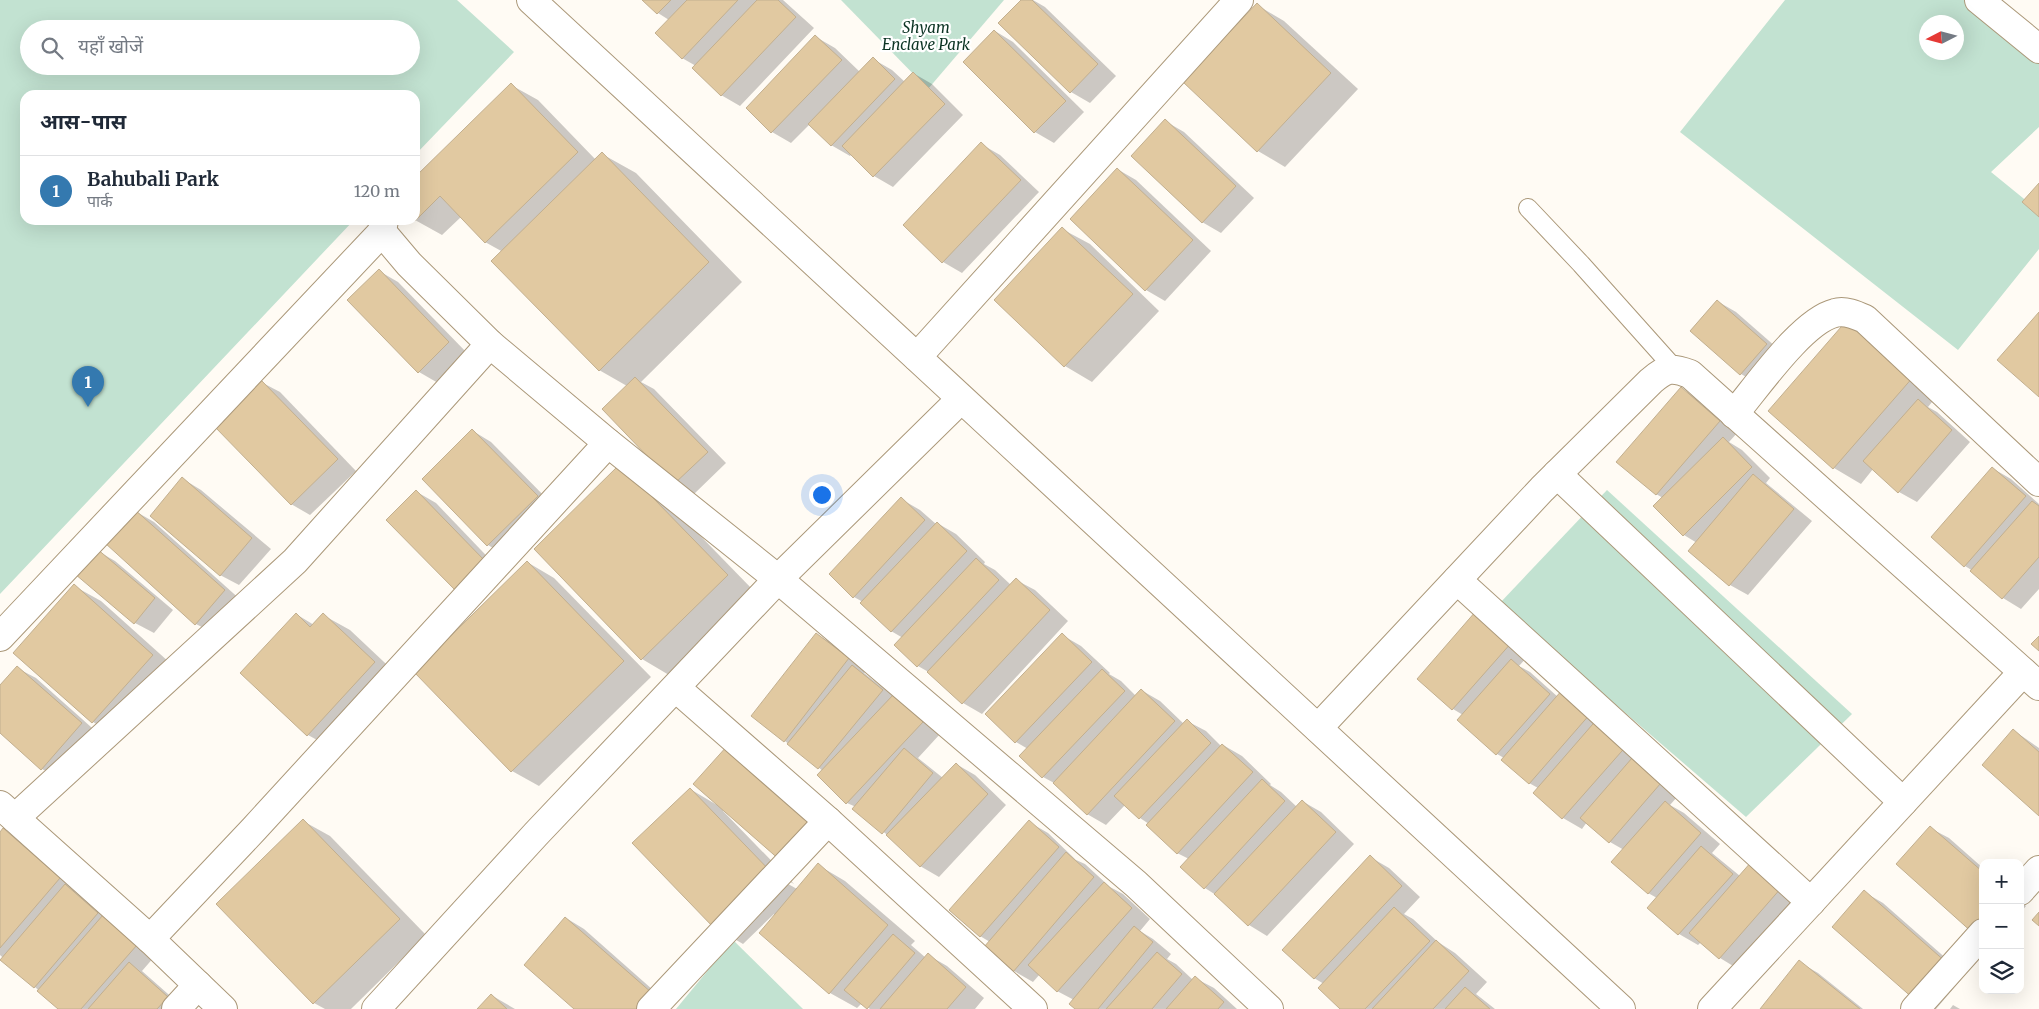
<!DOCTYPE html>
<html lang="hi">
<meta charset="utf-8">
<style>
:root{--surface:#fff;--page:#f2f2f3;--text:#1f2937;--muted:#747a83;--line:#e0e1e3;--accent:#3479af}
body{margin:0;font-family:Merriweather,"Noto Sans Devanagari",serif;background:var(--page);color:var(--text)}
.controls{position:absolute;right:15px;bottom:15px;display:grid;overflow:hidden;border-radius:10px;box-shadow:0 5px 20px #0002}
.controls button{width:45px;height:45px;display:grid;place-items:center;padding:0;border:0;border-bottom:1px solid var(--line);background:var(--surface);color:var(--text);font:25px sans-serif}
.compass{position:absolute;left:1919px;top:15px;width:45px;height:45px;border-radius:50%;background:var(--surface);box-shadow:0 5px 20px #0002;rotate:264deg}
.you{position:absolute;left:821px;top:494px;width:18px;height:18px;margin:-12px;border:4px solid #fff;border-radius:50%;background:#1a73e8;box-shadow:0 0 0 8px #1a73e833}
.badge{display:grid;place-items:center;width:32px;height:32px;border-radius:50%;background:var(--accent);color:#fff;font-size:16px;font-weight:700}
.pin{position:absolute;translate:-50% -41px;filter:drop-shadow(0 1px 2px #0008)}
.pin::after{content:'';position:absolute;top:26px;width:18px;height:15px;background:inherit;clip-path:polygon(0 0,100% 0,50% 100%)}
.list{margin:0;padding:0;list-style:none}
h2{display:flex;justify-content:space-between;align-items:center;height:65px;margin:0;padding:0 20px;font-size:21px}
h2 small{font-size:16px;font-weight:400;color:var(--muted)}
.list li{display:grid;grid-template-columns:32px 1fr auto;gap:15px;align-items:center;box-sizing:border-box;height:70px;padding:0 20px;border-top:1px solid var(--line)}
.list b{display:block;font-size:19px;white-space:nowrap}
.list p{margin:0;font-size:16px;white-space:nowrap;color:var(--muted)}
.list em{font-size:16px;font-style:normal;color:var(--muted)}
.icon{flex:none;width:28px;height:28px;fill:none;stroke:currentColor;stroke-width:2;stroke-linecap:round;stroke-linejoin:round}
.map{position:relative;flex:none;width:2039px;height:1009px;overflow:hidden}
.search{position:absolute;background:var(--surface);box-shadow:0 5px 20px #0002;left:20px;top:20px;width:400px;height:55px;display:flex;align-items:center;gap:12px;box-sizing:border-box;padding:0 18px;border-radius:28px;color:var(--muted);font-size:19px}
.panel{position:absolute;background:var(--surface);box-shadow:0 5px 20px #0002;left:20px;top:90px;width:400px;height:135px;border-radius:15px}
.map>svg:first-child{display:block}
.green{fill:#c2e2d1;fill-rule:evenodd}
.shadow{fill:#0003;fill-rule:evenodd}
.building{fill:#e1c9a1;stroke:#c2af8f}
.lines{fill:none;stroke-linecap:round;stroke-linejoin:round}
.service-casing{stroke:#ab9879;stroke-width:20}
.minor-casing{stroke:#ab9879;stroke-width:30}
.tertiary-casing{stroke:#ab9879;stroke-width:30}
.service{stroke:#fff;stroke-width:18}
.minor{stroke:#fff;stroke-width:28}
.tertiary{stroke:#fff;stroke-width:28}
.labels{text-anchor:middle;dominant-baseline:central;stroke-width:4.5;stroke-linejoin:round;paint-order:stroke}
.park-label{font-size:15px;font-style:italic;fill:#0c3424;stroke:#fff}
</style>
<div class="map">
<svg width="2039" height="1009" viewBox="0 0 2039 1009">
<rect width="100%" height="100%" fill="#fffbf4"/>
<g class="green">
<path d="M0,0H457L514,52L415,155V95H25V220H354L0,594ZM29,29H411V66H29Z"/>
<polygon points="841,0 1004,0 928,89"/>
<path d="M1785,0H1994L2039,41V127L1991,172L2039,211V249L1958,350L1680,132ZM1926,22H1956V52H1926Z"/>
<polygon points="1607,490 1852,714 1746,817 1499,604"/>
<polygon points="733,940 803,1009 676,1009"/>
</g>
<g class="shadow">
<polygon points="644,0 783,0 814,28 740,106 721,95 696,66 682,58 669,20 658,13"/>
<polygon points="1023,0 1033,0 1045,7 1116,76 1090,103 1071,92 1000,23"/>
<polygon points="1257,5 1284,21 1358,89 1285,167 1258,151 1185,82"/>
<polygon points="995,31 1013,42 1084,112 1054,143 1035,132 965,62"/>
<polygon points="816,37 835,48 860,72 873,59 892,70 905,82 913,73 932,84 963,115 893,187 874,176 852,154 850,156 831,145 810,124 791,143 772,132 747,108"/>
<polygon points="511,85 538,100 596,160 602,154 636,173 742,282 641,382 654,389 726,463 694,494 675,483 627,386 599,370 503,252 485,242 461,217 442,235 415,220 415,179"/>
<polygon points="1165,121 1184,132 1254,198 1221,233 1202,222"/>
<polygon points="981,144 1000,155 1039,192 962,273 943,262"/>
<polygon points="1117,169 1136,180 1211,251 1165,301 1146,290"/>
<polygon points="1062,229 1090,244 1159,311 1092,382 1065,366 995,300"/>
<polygon points="379,271 398,282 468,354 438,383 419,372 349,300"/>
<polygon points="1717,301 1736,312 1785,355 1760,385 1741,374 1691,330"/>
<polygon points="1849,320 1940,392 1928,407 1937,412 1970,442 1917,502 1899,492 1873,469 1861,484 1834,468"/>
<polygon points="261,382 280,392 356,471 310,515 291,504"/>
<polygon points="1681,389 1700,400 1738,432 1729,442 1742,450 1770,478 1766,483 1812,521 1748,595 1730,585 1697,543 1684,535 1663,498 1656,494"/>
<polygon points="473,431 491,442 556,508 506,556 488,545"/>
<polygon points="1992,468 2011,479 2039,504 2039,589 2021,609 2003,598 1973,571 1965,566"/>
<polygon points="183,479 201,490 271,549 239,585 220,575"/>
<polygon points="647,481 754,591 669,675 642,659 535,549"/>
<polygon points="417,492 436,503 503,573 475,600"/>
<polygon points="901,499 920,510 936,524 937,523 956,534 985,562 984,564 995,570 1011,585 1016,580 1035,590 1068,621 982,714 963,703 932,674 918,666 896,645 903,638 891,631 863,602 854,597"/>
<polygon points="135,511 154,522 243,602 215,634 196,624"/>
<polygon points="96,550 115,561 173,610 154,633 135,623"/>
<polygon points="527,562 554,578 651,677 539,786 512,771"/>
<polygon points="74,586 101,601 179,671 120,738 93,722 15,653"/>
<polygon points="1476,613 1530,654 1519,666 1530,672 1558,697 1563,691 1685,788 1670,805 1684,813 1720,844 1712,853 1740,876 1800,898 1738,969 1720,958 1701,942 1698,945 1679,934 1649,908 1657,898 1648,893 1624,850 1610,842 1587,822 1582,829 1563,818 1538,788 1529,783 1504,758 1497,754 1463,715 1453,709 1418,679"/>
<polygon points="296,614 314,625 323,615 350,630 401,678 335,750 308,735"/>
<polygon points="816,634 835,645 867,670 864,673 941,733 918,758 943,778 956,764 975,775 1006,805 939,877 920,866 890,837 854,809 856,807 847,803 823,771 753,716"/>
<polygon points="1062,635 1081,646 1110,673 1109,674 1121,681 1136,696 1141,690 1160,701 1184,724 1187,721 1206,731 1222,747 1223,745 1242,756 1271,784 1270,785 1281,792 1297,807 1302,801 1321,812 1354,844 1267,936 1249,925 1219,897 1205,888 1182,867 1189,859 1177,853 1149,824 1140,818 1125,805 1106,825 1087,814 1056,784 1043,777 1021,756 1028,749 1016,742 987,714"/>
<polygon points="17,668 36,678 100,735 61,779 42,769 0,731 0,687"/>
<polygon points="2013,730 2039,748 2039,814"/>
<polygon points="690,789 717,805 834,833 801,871 782,860 724,810 723,811 794,884 768,869 767,872 797,889 818,865 845,881 915,941 911,945 926,958 928,955 947,966 984,998 975,1009 870,1009 862,1003 857,1008 830,993 774,914 743,944 716,928"/>
<polygon points="303,821 330,836 426,935 351,1009 325,1009 314,1003"/>
<polygon points="1029,822 1048,833 1076,860 1085,864 1110,887 1123,894 1150,919 1140,931 1153,939 1171,954 1167,959 1176,964 1193,980 1195,978 1214,988 1237,1009 1077,1009 1074,1000 1057,991 1040,974 1033,982 1014,971 986,947 990,942 980,936"/>
<polygon points="1930,828 1949,838 1983,868 1983,937"/>
<path d="M3,830L22,841L78,889L76,892L84,897L155,956L142,971L185,1009H59L0,955V834ZM118,930L142,948L140,950Z"/>
<polygon points="1370,857 1389,868 1420,897 1404,914 1413,919 1438,942 1455,953 1487,982 1476,994 1495,1009 1342,1009 1324,984 1314,978"/>
<polygon points="1864,892 1883,903 1965,975 1936,1009 1933,1009"/>
<polygon points="2020,901 2026,906 2020,913"/>
<polygon points="566,918 584,929 670,1005 576,1009"/>
<polygon points="1799,962 1818,973 1863,1009 1761,1009"/>
<polygon points="491,995 515,1009 478,1009"/>
<polygon points="1953,1005 1960,1009 1950,1009"/>
</g>
<g class="building">
<polygon points="642,0 671,0 657,14"/>
<polygon points="687,0 738,0 682,59 655,33"/>
<polygon points="757,0 778,0 796,17 721,96 692,68"/>
<polygon points="1021,0 1032,0 1098,64 1070,93 998,23"/>
<polygon points="1257,3 1331,73 1257,152 1183,82"/>
<polygon points="994,30 1066,101 1034,133 963,62"/>
<polygon points="815,35 842,60 771,133 746,108"/>
<polygon points="873,57 895,79 831,146 808,124"/>
<polygon points="913,72 945,104 873,177 842,146"/>
<polygon points="511,83 578,152 485,243 440,196 415,221 415,177"/>
<polygon points="1165,119 1236,186 1202,223 1131,156"/>
<polygon points="981,142 1021,180 942,263 903,225"/>
<polygon points="602,152 709,262 599,371 491,261"/>
<polygon points="1117,168 1193,240 1145,291 1070,219"/>
<polygon points="2039,183 2039,217 2022,202"/>
<polygon points="1062,227 1133,294 1064,367 994,300"/>
<polygon points="379,269 449,342 418,373 347,300"/>
<polygon points="1717,300 1767,344 1740,375 1690,331"/>
<polygon points="2039,312 2039,397 1997,360"/>
<polygon points="1848,319 1914,376 1833,469 1768,411"/>
<polygon points="635,377 708,452 674,484 602,409"/>
<polygon points="261,380 338,459 291,505 214,426"/>
<polygon points="1681,387 1720,421 1656,495 1616,462"/>
<polygon points="1918,399 1952,430 1898,493 1863,461"/>
<polygon points="472,429 538,496 487,546 422,479"/>
<polygon points="1723,437 1752,467 1683,536 1653,506"/>
<polygon points="620,464 728,575 641,660 534,549"/>
<polygon points="1992,467 2026,496 1964,567 1931,537"/>
<polygon points="1753,474 1794,509 1729,586 1688,551"/>
<polygon points="182,477 252,538 220,576 150,516"/>
<polygon points="416,490 485,561 455,590 386,520"/>
<polygon points="901,497 925,520 853,598 829,574"/>
<polygon points="2032,501 2039,506 2039,557 2002,599 1970,571"/>
<polygon points="134,509 225,590 195,625 105,543"/>
<polygon points="937,522 967,551 891,632 860,603"/>
<polygon points="96,548 155,598 134,624 75,574"/>
<polygon points="976,558 999,580 917,667 894,645"/>
<polygon points="527,561 624,661 511,772 414,672"/>
<polygon points="1016,578 1050,610 962,704 927,672"/>
<polygon points="74,584 153,655 92,723 13,653"/>
<polygon points="1476,611 1512,642 1452,710 1417,679"/>
<polygon points="296,613 310,627 323,613 375,662 307,736 240,673"/>
<polygon points="816,633 849,658 784,742 751,716"/>
<polygon points="1062,633 1092,662 1015,743 985,714"/>
<polygon points="2039,636 2039,651 2031,644"/>
<polygon points="1511,659 1550,694 1496,755 1457,720"/>
<polygon points="852,665 883,690 818,769 787,744"/>
<polygon points="17,666 82,723 41,770 0,733 0,685"/>
<polygon points="1102,669 1125,691 1042,778 1019,756"/>
<polygon points="1141,689 1175,721 1087,815 1053,783"/>
<polygon points="1563,689 1591,713 1529,784 1501,760"/>
<polygon points="894,694 923,722 846,804 817,775"/>
<polygon points="1599,717 1629,743 1562,819 1533,793"/>
<polygon points="1187,719 1211,743 1139,819 1114,796"/>
<polygon points="2013,729 2039,752 2039,816 1982,765"/>
<polygon points="1222,744 1253,772 1177,854 1146,825"/>
<polygon points="728,745 816,821 781,861 693,784"/>
<polygon points="904,748 933,773 882,834 852,809"/>
<polygon points="1639,750 1667,776 1609,843 1580,818"/>
<polygon points="956,763 988,794 920,867 886,835"/>
<polygon points="1262,779 1285,801 1204,889 1180,867"/>
<polygon points="690,788 773,874 715,929 632,843"/>
<polygon points="1302,800 1336,832 1248,926 1214,894"/>
<polygon points="1665,801 1701,833 1648,894 1611,862"/>
<polygon points="303,819 400,919 313,1004 216,904"/>
<polygon points="1029,820 1059,847 980,937 949,910"/>
<polygon points="1930,826 1983,872 1983,924 1974,934 1896,864"/>
<polygon points="3,828 60,878 0,948 0,832"/>
<polygon points="1701,846 1733,874 1678,935 1647,908"/>
<polygon points="1066,852 1094,877 1013,972 984,947"/>
<polygon points="1370,855 1402,886 1314,979 1282,950"/>
<polygon points="1752,861 1782,887 1719,959 1689,933"/>
<polygon points="818,863 888,925 829,994 759,933"/>
<polygon points="1104,882 1132,908 1057,992 1028,965"/>
<polygon points="65,884 98,913 34,988 0,960"/>
<polygon points="1864,890 1947,963 1915,1000 1832,927"/>
<polygon points="1394,907 1430,941 1365,1009 1340,1009 1318,988"/>
<polygon points="2039,912 2039,926 2032,920"/>
<polygon points="103,915 137,945 81,1009 58,1009 37,991"/>
<polygon points="565,917 652,993 638,1009 574,1009 524,965"/>
<polygon points="1134,926 1153,942 1098,1009 1075,1009 1069,1004"/>
<polygon points="893,934 915,953 867,1009 844,990"/>
<polygon points="1436,940 1469,971 1433,1009 1372,1009"/>
<polygon points="1157,952 1182,974 1152,1009 1106,1009"/>
<polygon points="928,953 966,987 947,1009 880,1009"/>
<polygon points="1799,960 1860,1009 1760,1009"/>
<polygon points="129,962 168,997 157,1009 88,1009"/>
<polygon points="1195,976 1224,1002 1218,1009 1166,1009"/>
<polygon points="1465,987 1490,1009 1445,1009"/>
<polygon points="491,994 507,1009 477,1009"/>
</g>
<g class="lines">
<g class="service-casing">
<polyline id="service" points="1528,208 1581,264 1674,368"/>
</g>
<g class="minor-casing">
<g id="minor">
<polyline points="1979,0 2039,49"/>
<polyline points="384,220 382,232 409,264 490,344 608,443 778,579 1136,884 1269,1009"/>
<polyline points="917,357 1239,0"/>
<path d="M1734,414C1757,387 1802,321 1835,313C1845,310 1856,315 1865,319L2039,482"/>
<polyline points="1557,474 1903,802"/>
<polyline points="1457,580 1811,902"/>
<polyline points="0,637 382,232"/>
<polyline points="676,688 828,821 1033,1009"/>
<path d="M1318,728L1542,489L1651,381C1666,368 1671,367 1690,374L2039,686"/>
<polyline points="0,805 150,939 223,1009"/>
<polyline points="15,818 295,561 490,344"/>
<polyline points="2020,891 2039,870"/>
<polyline points="150,939 254,829 608,443"/>
<polyline points="176,1009 198,985"/>
<polyline points="376,1009 536,834 778,579 961,399"/>
<polyline points="651,1009 828,821"/>
<polyline points="1712,1009 2023,672"/>
<polyline points="1915,1009 1983,933"/>
</g>
</g>
<g class="tertiary-casing">
<polyline id="tertiary" points="531,0 1621,1009"/>
</g>
<use href="#service" class="service"/>
<use href="#minor" class="minor"/>
<use href="#tertiary" class="tertiary"/>
</g>
<g class="labels">
<g class="park-label">
<text x="926" y="27">Shyam<tspan x="926" dy="17">Enclave Park</tspan></text>
</g>
</g>
</svg>
<div class="controls">
<button>+</button>
<button>−</button>
<button><svg class="icon" aria-label="layers" viewBox="0 0 24 24"><path d="M12 4l9 5-9 5-9-5zM3 14l9 5 9-5"/></svg></button>
</div>
<svg class="compass" viewBox="-18 -18 36 36"><path d="M0-13l5 13h-10z" fill="#e53935"/><path d="M0 13l5-13h-10z" fill="#747a83"/></svg>
<div class="you"></div>
<div class="pin badge" style="left:88px;top:407px">1</div>
<div class="search"><svg class="icon" aria-label="search" viewBox="0 0 24 24"><circle cx="10" cy="10" r="6"/><path d="M15 15l6 6"/></svg>यहाँ खोजें</div>
<section class="panel">
<h2>आस-पास<small></small></h2>
<ul class="list">
<li><span class="badge">1</span><div><b>Bahubali Park</b><p>पार्क</p></div><em>120 m</em></li>
</ul>
</section>
</div>
